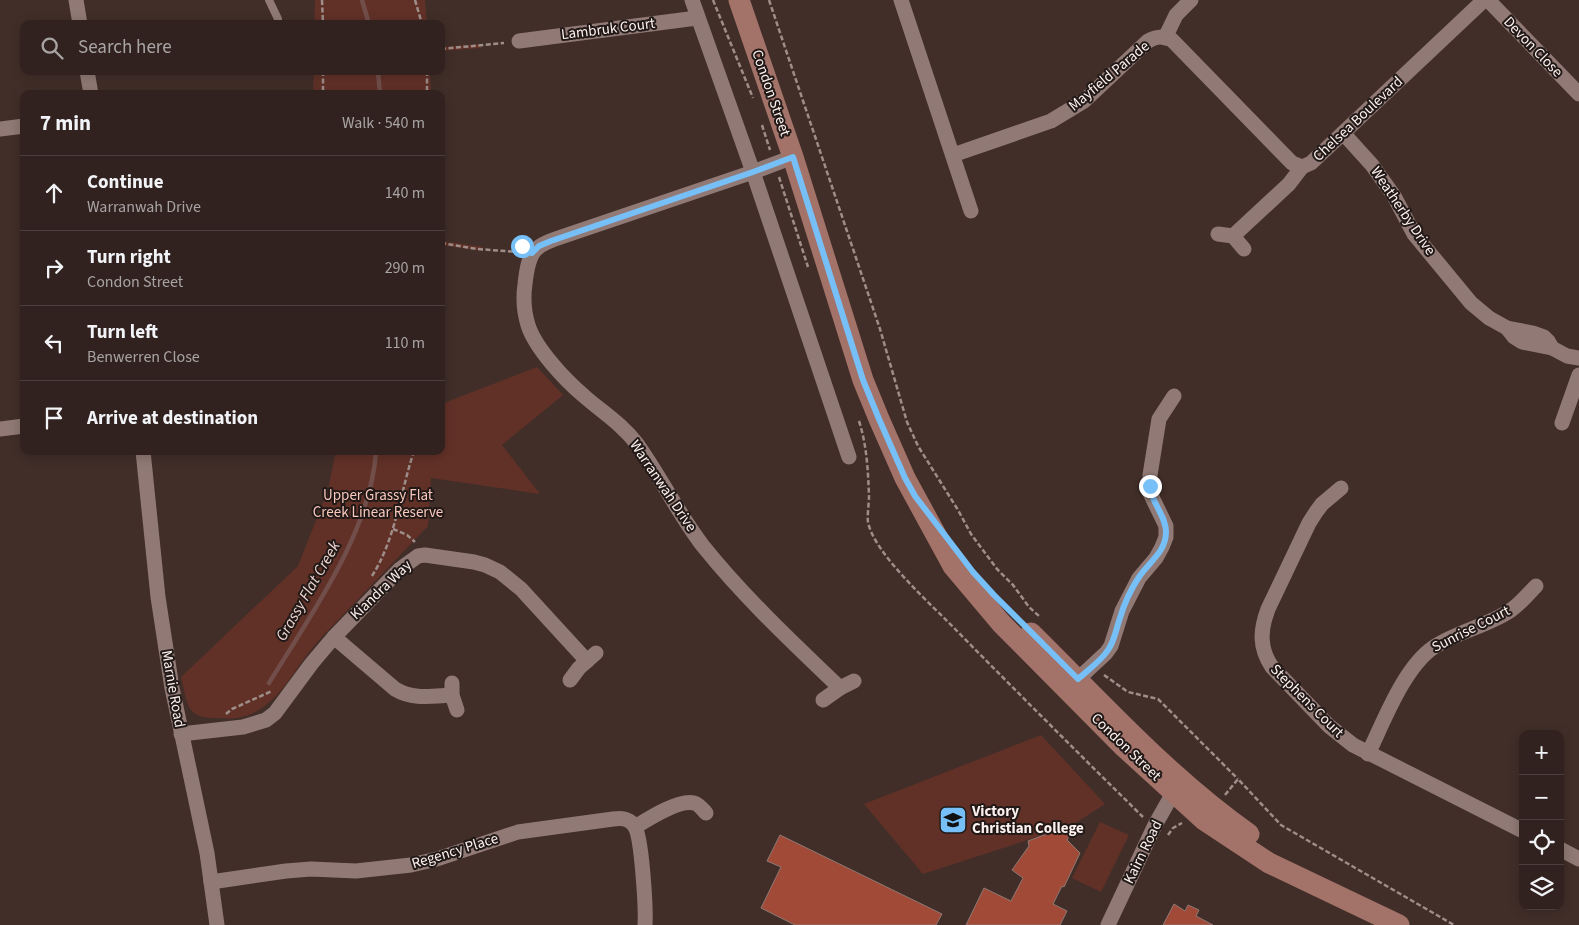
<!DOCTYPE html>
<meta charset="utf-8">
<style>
:root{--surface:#31221f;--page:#3d2f2c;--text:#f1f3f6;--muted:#a8a4a4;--line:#4c3f3d}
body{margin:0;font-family:"Source Sans 3",sans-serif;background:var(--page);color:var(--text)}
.controls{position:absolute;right:15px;bottom:15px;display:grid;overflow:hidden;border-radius:10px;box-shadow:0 2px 12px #0003}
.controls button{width:45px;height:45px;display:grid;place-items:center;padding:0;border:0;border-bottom:1px solid var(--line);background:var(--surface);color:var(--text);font:25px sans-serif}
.stop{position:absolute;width:15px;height:15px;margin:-11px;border:4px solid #77bff7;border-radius:50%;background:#fff}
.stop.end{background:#77bff7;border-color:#fff;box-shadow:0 1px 5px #0008}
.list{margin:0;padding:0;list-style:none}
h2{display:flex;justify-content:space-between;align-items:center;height:65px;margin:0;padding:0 20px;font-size:21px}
h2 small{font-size:16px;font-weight:400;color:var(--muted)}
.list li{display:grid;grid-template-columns:32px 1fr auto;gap:15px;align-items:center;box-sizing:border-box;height:75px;padding:0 20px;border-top:1px solid var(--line)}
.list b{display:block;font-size:19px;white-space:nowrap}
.list p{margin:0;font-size:16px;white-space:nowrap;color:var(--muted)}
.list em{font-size:16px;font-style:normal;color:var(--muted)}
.icon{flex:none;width:28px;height:28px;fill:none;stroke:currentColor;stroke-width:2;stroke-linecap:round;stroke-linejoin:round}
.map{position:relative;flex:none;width:1579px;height:925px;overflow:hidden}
.search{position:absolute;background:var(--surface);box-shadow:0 2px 12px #0003;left:20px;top:20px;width:425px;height:55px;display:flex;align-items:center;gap:12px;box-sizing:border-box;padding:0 18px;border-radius:10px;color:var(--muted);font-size:19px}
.panel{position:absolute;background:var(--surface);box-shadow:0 2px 12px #0003;left:20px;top:90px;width:425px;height:365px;border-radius:10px}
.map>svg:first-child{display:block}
.green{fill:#613127}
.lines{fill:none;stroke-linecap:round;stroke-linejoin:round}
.stream{stroke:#714e49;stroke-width:4.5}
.building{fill:#a14a38;stroke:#8f7973}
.path{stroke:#9e8e8a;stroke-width:2.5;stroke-dasharray:5 2.5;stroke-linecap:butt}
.service{stroke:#917a75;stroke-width:8}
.minor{stroke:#917a75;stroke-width:15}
.secondary{stroke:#a37268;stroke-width:21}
.route{stroke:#77bff7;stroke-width:6}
.labels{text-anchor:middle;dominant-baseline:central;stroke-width:4;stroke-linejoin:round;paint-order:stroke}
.street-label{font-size:15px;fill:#fdf0ed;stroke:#211917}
.park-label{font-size:15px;fill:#fbc9bd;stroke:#211917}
.poi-label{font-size:15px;font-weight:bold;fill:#fdf0ed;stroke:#211917;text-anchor:start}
.water-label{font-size:16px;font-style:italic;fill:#efd5cf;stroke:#211917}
</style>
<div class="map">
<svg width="1579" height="925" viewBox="0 0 1579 925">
<rect width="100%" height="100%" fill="#412e29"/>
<g class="green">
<polygon points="315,0 425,0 427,24 314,24"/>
<polygon points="481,44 481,48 441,51 441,47"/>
<polygon points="314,71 430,71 431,94 313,94"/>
<polygon points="441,241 483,247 483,251 441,245"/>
<path d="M537,367L563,395L502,445L540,494L431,478L428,526C392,564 356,601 320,639C294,666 279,711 237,718C231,719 224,718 218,718C185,719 188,704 181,677L298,566L328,490L335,455L334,451H441V404Z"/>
<polygon points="1041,735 1105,804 1071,826 923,874 864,804"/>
<polygon points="1100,822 1129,835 1101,892 1072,878"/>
</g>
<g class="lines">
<g class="stream">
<polyline points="362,0 369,24"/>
<polyline points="378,71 380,94"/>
<path d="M269,683C310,616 371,532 376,451"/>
</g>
</g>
<g class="building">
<polygon points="1072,829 1067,840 1080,853 1064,887 1062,886 1053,904 1067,911 1060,925 966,925 984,888 1011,901 1023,878 1012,870 1029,846 1028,841 1055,831 1058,834"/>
<polygon points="780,835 942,914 936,925 795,925 761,908 781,867 767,861"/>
<polygon points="1174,904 1185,911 1188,905 1199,910 1196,916 1213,925 1163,925"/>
</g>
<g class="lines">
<g class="path">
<polyline points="322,0 323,24"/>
<polyline points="415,0 422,24"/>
<polyline points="713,0 753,98"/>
<polyline points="769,0 880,329 907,422 918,446 958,510 971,534 997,569 1013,585 1029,607 1039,616"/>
<polyline points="441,49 504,43"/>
<polyline points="323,71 323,94"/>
<polyline points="427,71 427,94"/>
<polyline points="762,125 770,150"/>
<polyline points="779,177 808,267"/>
<polyline points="441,243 477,249 518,252"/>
<path d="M859,421C867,446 868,471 869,496C869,503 867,517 868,522C874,554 933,606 956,630C1018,693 1080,755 1143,817"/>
<polyline points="393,529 407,535 415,542"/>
<path d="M372,576C396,538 400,493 414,451"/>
<polyline points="1104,675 1128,692 1158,699 1238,779"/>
<polyline points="226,714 232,709 272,691"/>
<polyline points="1225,795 1238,779 1281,825 1454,925"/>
<polyline points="1168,835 1173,828 1182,823"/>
</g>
<polyline class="service" points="269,0 278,19 278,24"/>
<g class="minor">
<polyline points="76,0 80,24"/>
<polyline points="692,0 753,172 849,457"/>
<polyline points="901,0 971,211"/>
<polyline points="1488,0 1579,94"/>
<polyline points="1165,38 1176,15 1191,0"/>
<polyline points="519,41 697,18"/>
<polyline points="87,71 91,94"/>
<polyline points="0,129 24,126"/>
<polyline points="1343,133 1372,165 1394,196 1414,234 1471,303 1489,318 1507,328 1533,333 1544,337 1548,341 1552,348"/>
<path d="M953,155L1051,121L1084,101L1148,41C1157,36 1162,36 1172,40L1292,163L1302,167L1311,163L1343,133L1484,0"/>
<path d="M793,157L753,172L567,235C534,246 529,248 525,284C523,298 524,312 528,325C535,348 565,380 584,396C602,412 622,424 637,444C660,476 679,515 703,546C744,597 792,642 840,688L854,681"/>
<polyline points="1218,234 1233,236 1244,249"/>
<polyline points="1233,236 1289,184 1302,167"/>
<polyline points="1507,328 1514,337 1522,342 1552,348 1567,356 1579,358"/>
<polyline points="1562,423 1579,375"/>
<polyline points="0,429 24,426"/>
<polyline points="143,451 158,597 172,688 207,853 217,925"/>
<path d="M1341,488L1322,504L1316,512L1309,523L1268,609C1260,630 1259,648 1272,667L1329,726L1353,745L1523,831"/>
<path d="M334,637L395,689C413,700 432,696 452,695"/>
<polyline points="1078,679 1106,653 1111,646 1122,611 1139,578 1156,558 1162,547 1166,537 1166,526 1150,493 1150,475 1159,419 1174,396"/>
<polyline points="570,680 579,668 596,653"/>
<polyline points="452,683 452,695 457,710"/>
<polyline points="823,700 840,688"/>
<polyline points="181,734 243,727 266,720 275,713 312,663 334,637 400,569 418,556 425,555 474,562 485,565 500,572 521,589 587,661"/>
<path d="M1368,754C1384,721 1404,667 1434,647C1458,631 1488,626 1511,610C1520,604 1528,594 1536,586"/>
<path d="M635,827C648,819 679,799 694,803C699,804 703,810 706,813"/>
<polyline points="1560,849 1579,859"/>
<path d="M211,882L286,871L311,869L356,871L411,865L437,859L518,832L613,819C621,818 628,818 634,825C642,835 646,910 645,925"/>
<polyline points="1108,925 1155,825 1177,786"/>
</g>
<g class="secondary">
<polyline points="739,0 793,157 863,380 879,419 905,478 953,566 1001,623 1124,747 1204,820 1269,863 1399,925"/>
<path d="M1031,633C1101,702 1168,777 1249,834"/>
</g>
</g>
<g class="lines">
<path class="route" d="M522,246L532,253L539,246L551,241L753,172L793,157L863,380L879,419L905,478L915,496L973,572L994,595L1078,679C1088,670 1101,661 1108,650C1115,640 1116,629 1120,618C1124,604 1131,589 1139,577C1149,562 1166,552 1166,532C1166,515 1151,503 1150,486"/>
</g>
<defs>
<g id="school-square" transform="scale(1.4375)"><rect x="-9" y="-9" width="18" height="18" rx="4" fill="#77bff7" stroke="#211917"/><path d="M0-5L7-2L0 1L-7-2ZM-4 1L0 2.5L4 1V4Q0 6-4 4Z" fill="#111"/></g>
</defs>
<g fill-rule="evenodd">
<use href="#school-square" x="953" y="820"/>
</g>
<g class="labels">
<g class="street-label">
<text transform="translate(608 29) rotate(-7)">Lambruk Court</text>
<text transform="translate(1533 47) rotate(46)">Devon Close</text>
<text transform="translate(1109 76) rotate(-40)">Mayfield Parade</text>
<text transform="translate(771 93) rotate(71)">Condon Street</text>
<text transform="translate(1358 119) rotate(-43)">Chelsea Boulevard</text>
<text transform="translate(1403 211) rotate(56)">Weatherby Drive</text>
<text transform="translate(663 486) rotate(56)">Warranwah Drive</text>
<text transform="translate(381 590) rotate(-44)">Kiandra Way</text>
<text transform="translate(1471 629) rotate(-27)">Sunrise Court</text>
<text transform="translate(173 689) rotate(80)">Marnie Road</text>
<text transform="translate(1307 701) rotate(45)">Stephens Court</text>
<text transform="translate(1126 747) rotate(44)">Condon Street</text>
<text transform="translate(455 851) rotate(-17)">Regency Place</text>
<text transform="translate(1143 852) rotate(-64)">Kairn Road</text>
</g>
<g class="park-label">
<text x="378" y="495">Upper Grassy Flat<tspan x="378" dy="17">Creek Linear Reserve</tspan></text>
</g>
<g class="poi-label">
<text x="972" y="811">Victory<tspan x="972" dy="17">Christian College</tspan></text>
</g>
<g class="water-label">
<text transform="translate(308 591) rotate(-60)">Grassy Flat Creek</text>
</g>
</g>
</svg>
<div class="controls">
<button>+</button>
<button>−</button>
<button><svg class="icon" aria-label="locate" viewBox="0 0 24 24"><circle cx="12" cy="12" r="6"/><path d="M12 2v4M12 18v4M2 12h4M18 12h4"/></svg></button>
<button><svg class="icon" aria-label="layers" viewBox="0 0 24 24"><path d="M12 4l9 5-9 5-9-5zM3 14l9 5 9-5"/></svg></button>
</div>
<div class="stop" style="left:522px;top:246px"></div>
<div class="stop end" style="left:1150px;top:486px"></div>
<div class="search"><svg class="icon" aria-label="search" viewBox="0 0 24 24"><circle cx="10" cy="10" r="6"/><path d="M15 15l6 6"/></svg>Search here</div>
<section class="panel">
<h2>7 min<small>Walk · 540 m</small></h2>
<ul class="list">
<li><svg class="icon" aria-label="ahead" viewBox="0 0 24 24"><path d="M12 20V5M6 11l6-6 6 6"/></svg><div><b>Continue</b><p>Warranwah Drive</p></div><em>140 m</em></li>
<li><svg class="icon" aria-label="right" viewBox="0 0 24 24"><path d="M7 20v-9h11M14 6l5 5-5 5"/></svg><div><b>Turn right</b><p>Condon Street</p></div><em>290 m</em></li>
<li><svg class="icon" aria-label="left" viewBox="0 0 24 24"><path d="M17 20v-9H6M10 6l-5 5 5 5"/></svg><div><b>Turn left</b><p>Benwerren Close</p></div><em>110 m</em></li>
<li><svg class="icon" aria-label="arrive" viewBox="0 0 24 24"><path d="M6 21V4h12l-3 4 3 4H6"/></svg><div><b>Arrive at destination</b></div></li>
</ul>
</section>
</div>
